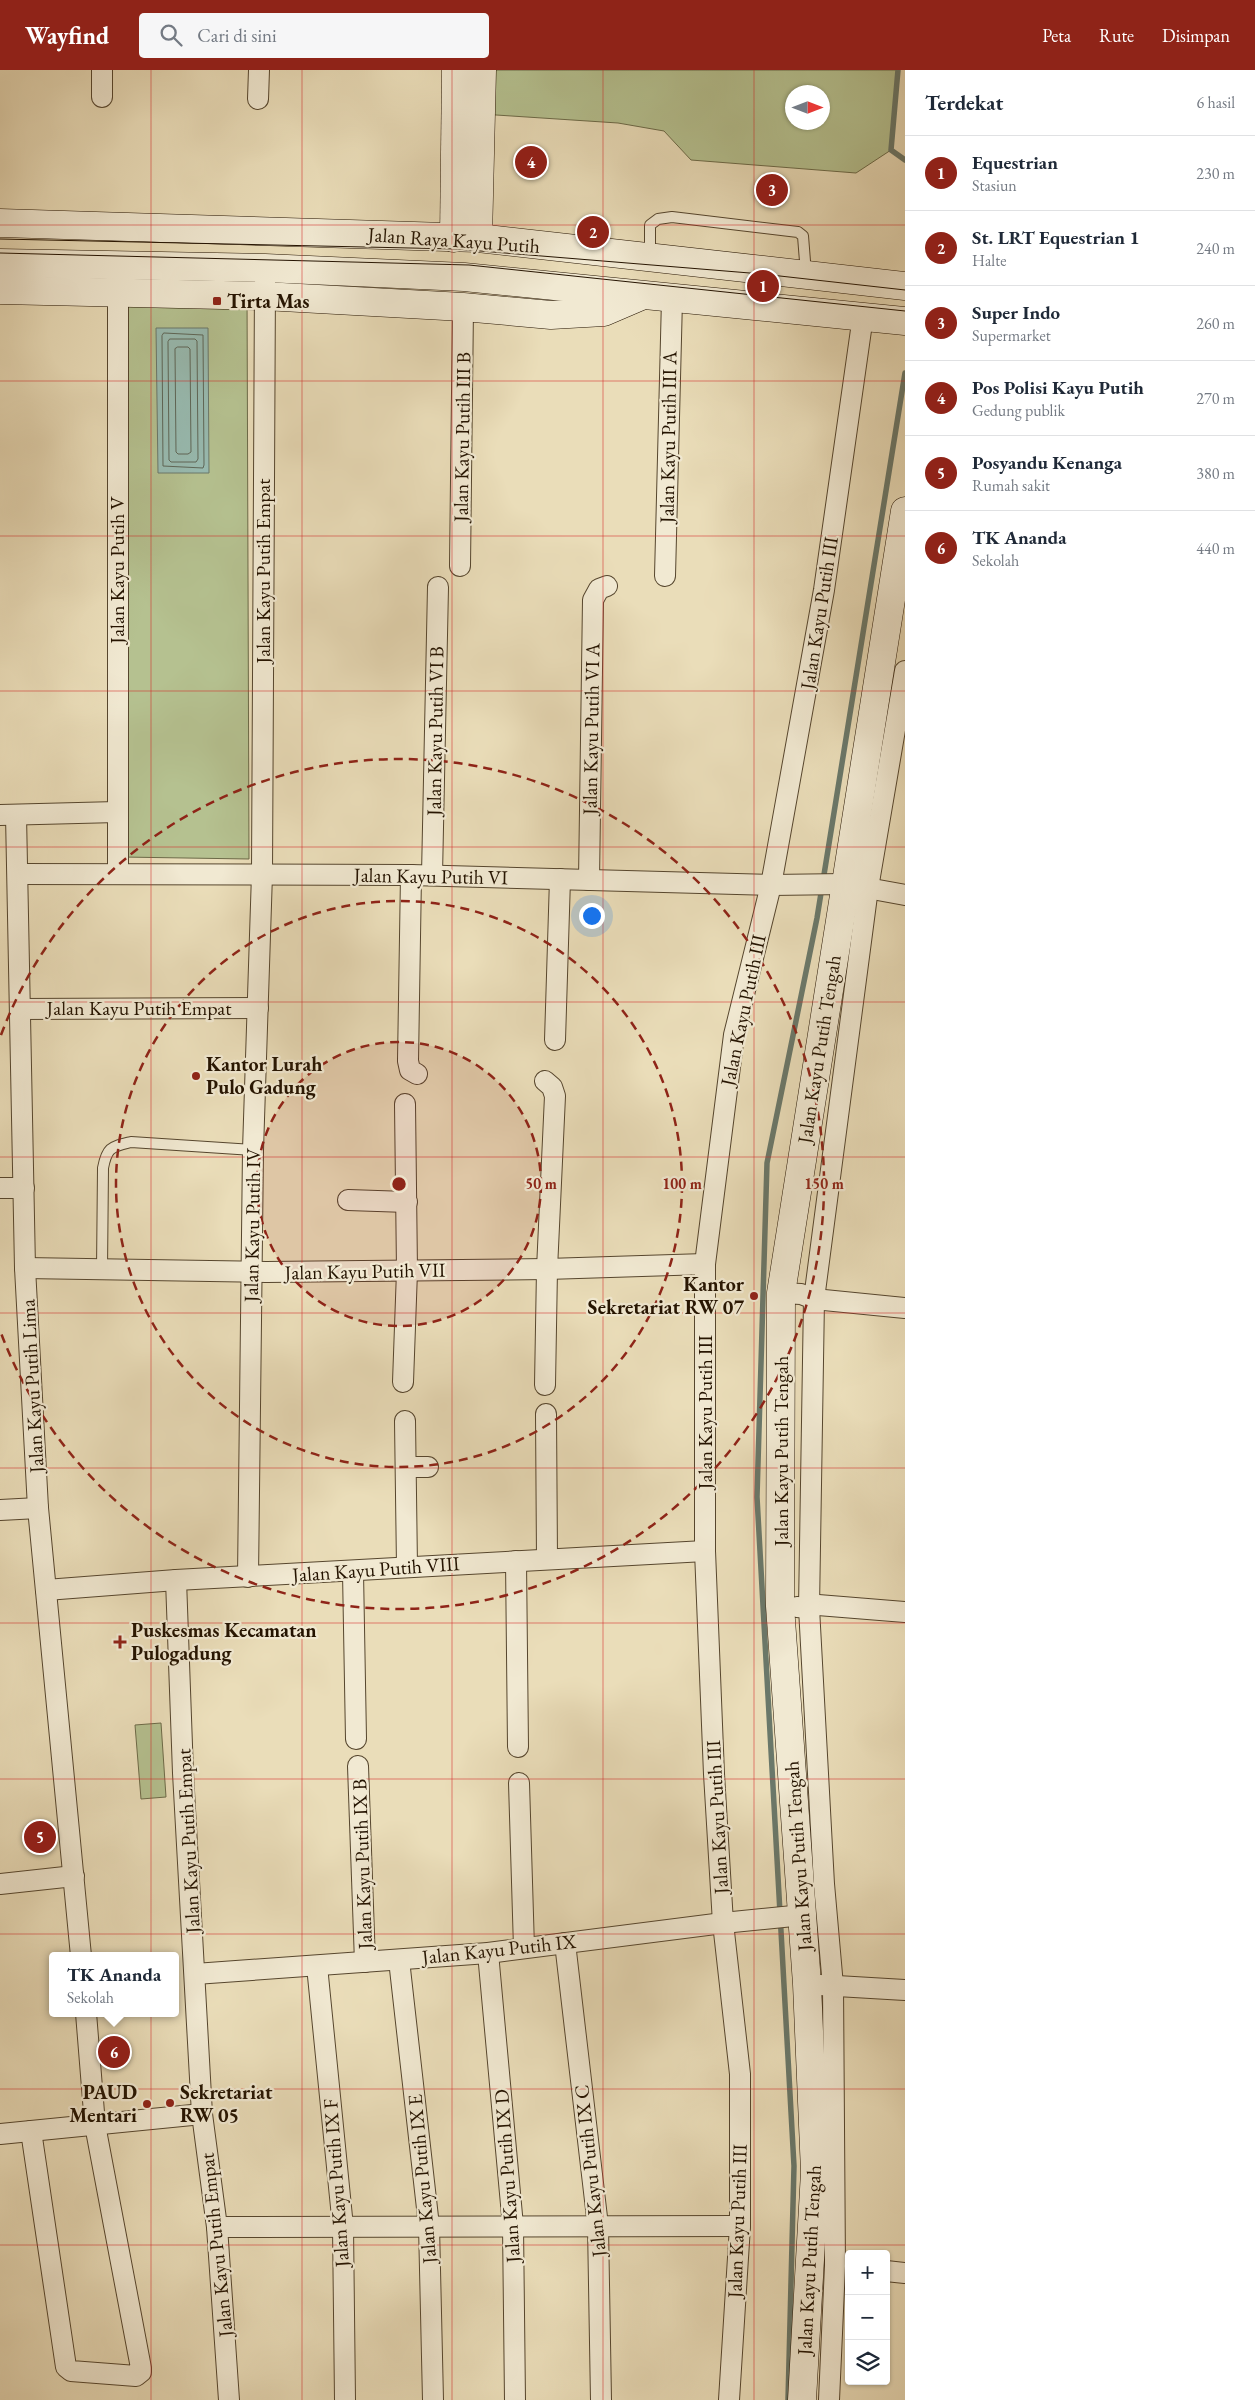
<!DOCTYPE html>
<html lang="id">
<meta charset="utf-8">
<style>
:root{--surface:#fff;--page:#f6f6f7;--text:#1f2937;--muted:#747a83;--line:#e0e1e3;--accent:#8f2418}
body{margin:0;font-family:"EB Garamond",serif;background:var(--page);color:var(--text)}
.controls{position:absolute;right:15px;bottom:15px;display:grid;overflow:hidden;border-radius:5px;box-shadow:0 1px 4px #0004}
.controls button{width:45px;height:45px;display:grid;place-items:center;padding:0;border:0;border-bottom:1px solid var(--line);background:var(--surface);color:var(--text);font:25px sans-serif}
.compass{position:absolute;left:785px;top:15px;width:45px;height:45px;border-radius:50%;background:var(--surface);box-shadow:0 1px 4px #0004;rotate:90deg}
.you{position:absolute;left:591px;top:845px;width:18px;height:18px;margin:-12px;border:4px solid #fff;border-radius:50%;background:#1a73e8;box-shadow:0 0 0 8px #1a73e833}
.badge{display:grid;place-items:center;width:32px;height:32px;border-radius:50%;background:var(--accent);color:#fff;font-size:16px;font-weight:700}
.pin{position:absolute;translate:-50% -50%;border:2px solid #fff;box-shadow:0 1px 5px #0006}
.popup{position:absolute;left:49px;top:1882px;width:130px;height:65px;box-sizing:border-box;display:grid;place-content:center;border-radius:5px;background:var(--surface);filter:drop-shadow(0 1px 4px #0005);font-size:16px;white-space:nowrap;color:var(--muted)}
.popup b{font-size:19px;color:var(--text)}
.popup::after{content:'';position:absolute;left:50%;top:100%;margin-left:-10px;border:10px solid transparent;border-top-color:var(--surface)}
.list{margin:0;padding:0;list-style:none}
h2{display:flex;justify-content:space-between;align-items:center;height:65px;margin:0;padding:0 20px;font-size:21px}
h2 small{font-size:16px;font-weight:400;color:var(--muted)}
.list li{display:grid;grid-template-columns:32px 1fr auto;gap:15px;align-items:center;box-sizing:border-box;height:75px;padding:0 20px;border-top:1px solid var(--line)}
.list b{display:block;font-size:19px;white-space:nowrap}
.list p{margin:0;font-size:16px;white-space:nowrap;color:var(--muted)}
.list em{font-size:16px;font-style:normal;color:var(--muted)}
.icon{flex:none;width:28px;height:28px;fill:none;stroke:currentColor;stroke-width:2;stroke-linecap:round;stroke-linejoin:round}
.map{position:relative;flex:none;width:905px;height:2330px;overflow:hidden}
header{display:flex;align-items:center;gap:30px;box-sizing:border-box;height:70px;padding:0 25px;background:var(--accent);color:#fff}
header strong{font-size:24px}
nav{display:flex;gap:28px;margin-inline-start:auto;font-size:18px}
.search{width:350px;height:45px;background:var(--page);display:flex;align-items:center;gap:12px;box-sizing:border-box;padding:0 18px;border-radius:5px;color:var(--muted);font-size:19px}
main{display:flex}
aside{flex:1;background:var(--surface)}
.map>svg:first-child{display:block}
.green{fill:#b5c190;stroke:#6c6a48;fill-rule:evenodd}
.water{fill:#98bbb1;stroke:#6a786a}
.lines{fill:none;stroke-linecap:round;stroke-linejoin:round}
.shore{stroke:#5e6758;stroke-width:1}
.stream{stroke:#6a786a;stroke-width:5.5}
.lane-casing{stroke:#56462e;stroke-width:12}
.street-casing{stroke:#56462e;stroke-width:22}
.secondary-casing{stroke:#241300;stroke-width:29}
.lane{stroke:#f1e9d2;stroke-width:10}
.street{stroke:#f1e9d2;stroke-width:20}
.secondary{stroke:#f1e9d2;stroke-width:28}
.tram{stroke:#241300;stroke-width:1}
.grid{fill:none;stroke:#d62828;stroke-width:1;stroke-opacity:0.55}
.ring{fill:none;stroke:#8f2418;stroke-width:2.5;stroke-dasharray:9 6}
.poi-dot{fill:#8f2418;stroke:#f1e9d2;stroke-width:2}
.labels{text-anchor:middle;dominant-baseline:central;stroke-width:4.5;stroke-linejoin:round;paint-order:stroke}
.street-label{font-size:20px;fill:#241300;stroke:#f1e9d2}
.poi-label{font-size:20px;font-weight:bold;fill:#241300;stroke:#f1e9d2;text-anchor:start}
.centre{fill:#8f2418;stroke:#f1e9d2;stroke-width:2.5}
.ring-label{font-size:15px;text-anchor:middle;font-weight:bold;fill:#8f2418;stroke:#f1e9d2;stroke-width:4.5;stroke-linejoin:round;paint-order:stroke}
</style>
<header>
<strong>Wayfind</strong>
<div class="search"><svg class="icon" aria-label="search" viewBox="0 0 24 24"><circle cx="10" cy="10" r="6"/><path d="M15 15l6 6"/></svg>Cari di sini</div>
<nav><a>Peta</a><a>Rute</a><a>Disimpan</a></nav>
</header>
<main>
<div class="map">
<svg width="905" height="2330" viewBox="0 0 905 2330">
<rect width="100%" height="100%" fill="#eaddb9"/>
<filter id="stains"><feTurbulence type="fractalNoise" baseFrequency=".004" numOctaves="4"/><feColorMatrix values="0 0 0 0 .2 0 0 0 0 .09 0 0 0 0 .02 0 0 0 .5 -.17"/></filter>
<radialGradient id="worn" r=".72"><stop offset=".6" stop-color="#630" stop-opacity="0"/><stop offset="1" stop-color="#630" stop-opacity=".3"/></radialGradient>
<g class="green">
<path d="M481,0H898L891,80L856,103L691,90L664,61L618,53L481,44ZM792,22H822V52H792Z"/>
<polygon points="108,212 247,218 249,789 122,787"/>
<polygon points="161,1653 166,1727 141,1729 135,1655"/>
</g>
<polygon class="water" points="156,258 208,258 209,403 158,403"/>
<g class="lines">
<g class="shore">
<polygon points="164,263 203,265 204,395 203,398 163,396 162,266"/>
<polygon points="170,269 195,269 197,271 198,389 196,392 171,392 169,390 168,272"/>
<polygon points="178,277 188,277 190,279 191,382 188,384 178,384 176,382 175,279"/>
</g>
<g class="stream">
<polyline points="898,0 891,80 905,90"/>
<polyline points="788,2330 794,2096 757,1427 767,1093 817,848 905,303"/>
</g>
<g class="lane-casing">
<g id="lane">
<polyline points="650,187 650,155 658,149 672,147 798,162 803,166 806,204"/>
<path d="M102,1199L103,1098C107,1077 111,1077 131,1072L253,1080"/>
</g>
</g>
<g class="street-casing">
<g id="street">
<polyline points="102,27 102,0"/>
<polyline points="258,29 259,0"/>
<polyline points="460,496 463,237"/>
<polyline points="665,506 672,229"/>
<polyline points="0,745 117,742"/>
<polyline points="16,745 25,1198 38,1438 81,1886"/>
<polyline points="18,804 411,805 771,815 845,814 905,825"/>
<polyline points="118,804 118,211"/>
<polyline points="411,805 408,991 410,1000 417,1004"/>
<polyline points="432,805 438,517"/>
<polyline points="589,810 593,530 599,519 607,516"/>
<polyline points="20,939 258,938"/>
<polyline points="555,970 560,809"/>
<polyline points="545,1011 552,1017 555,1026 547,1199 545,1315"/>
<polyline points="0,1118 24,1118"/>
<polyline points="348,1130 407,1132"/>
<polyline points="25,1198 266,1202 547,1199 705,1194"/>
<polyline points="781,1223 801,1224 814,1229 905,1238"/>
<polyline points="403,1312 407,1201 405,1034"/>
<polyline points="546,1344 547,1489"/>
<polyline points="405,1351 407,1497"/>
<polyline points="406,1397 428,1397"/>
<polyline points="0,1440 38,1438"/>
<polyline points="516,1491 518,1677"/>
<polyline points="353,1502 356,1669"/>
<polyline points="248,1507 253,1080 262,804 265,212"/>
<polyline points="176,1510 183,1703 202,2044 217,2157 229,2330"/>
<polyline points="46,1520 176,1510 705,1481"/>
<polyline points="797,1537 809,1538 818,1535 905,1542"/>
<polyline points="358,1696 365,1892"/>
<polyline points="519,1713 524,1878"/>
<polyline points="0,1814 74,1806"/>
<polyline points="565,1873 598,2156 601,2330"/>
<polyline points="488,1883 513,2156 515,2330"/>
<polyline points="399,1890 429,2156 433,2330"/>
<polyline points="317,1896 343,2157 345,2330"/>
<polyline points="195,1904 488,1883 723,1853 803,1845"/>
<polyline points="820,1915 905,1920"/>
<polyline points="31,2061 66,2297 71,2301 136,2306 141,2302 141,2298 95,2055 86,1943"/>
<polyline points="0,2064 202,2044"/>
<polyline points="217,2157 740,2156"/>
<polyline points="886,2201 905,2203"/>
<polyline points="729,2330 740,2156 740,2004 723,1853 714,1704 705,1481 705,1194 734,965 771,815 824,520 863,246"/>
<polyline points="829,2330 835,2196 833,1916 824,1814 809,1538 814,1229 868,818 905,601"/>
</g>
</g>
<g class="secondary-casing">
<g id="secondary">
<polyline points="0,153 478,168 905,216"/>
<polyline points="454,168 456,0"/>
<polyline points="478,168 482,0"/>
<polyline points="0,193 265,198 464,207 905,251"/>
<polyline points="0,220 264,226 463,237 551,245 604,242 639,227"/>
<polyline points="802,2330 815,2102 807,1914 780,1536 781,1223 905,441"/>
</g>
</g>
<use href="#lane" class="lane"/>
<use href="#street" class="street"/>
<use href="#secondary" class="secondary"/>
<g class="tram">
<polyline points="0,169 456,179 762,204 905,220"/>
<polyline points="0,183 469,195 905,241"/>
</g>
</g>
<path class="grid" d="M151,0V2330M302,0V2330M452,0V2330M603,0V2330M754,0V2330M0,155H905M0,311H905M0,466H905M0,621H905M0,777H905M0,932H905M0,1087H905M0,1243H905M0,1398H905M0,1553H905M0,1709H905M0,1864H905M0,2019H905M0,2175H905"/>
<circle cx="399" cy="1114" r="142" fill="#8f2418" fill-opacity=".12"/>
<g class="ring">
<circle cx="399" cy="1114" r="142"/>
<circle cx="399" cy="1114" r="283"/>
<path d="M1 965A425 425 0 1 1 1 1263"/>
</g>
<g class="poi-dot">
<rect x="212" y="226" width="10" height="10" rx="2.5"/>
<circle cx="196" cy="1006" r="5"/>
<circle cx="754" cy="1226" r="5"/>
<path d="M117.5 1564.5h5v5h5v5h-5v5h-5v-5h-5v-5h5z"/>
<circle cx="170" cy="2033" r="5"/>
<circle cx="147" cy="2034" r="5"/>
</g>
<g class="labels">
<g class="street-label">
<text transform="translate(454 170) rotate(4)">Jalan Raya Kayu Putih</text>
<text transform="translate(462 367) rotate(-89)">Jalan Kayu Putih III B</text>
<text transform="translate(668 367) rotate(-89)">Jalan Kayu Putih III A</text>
<text transform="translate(117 500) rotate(-90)">Jalan Kayu Putih V</text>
<text transform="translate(263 501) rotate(-90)">Jalan Kayu Putih Empat</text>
<text transform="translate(819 543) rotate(-81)">Jalan Kayu Putih III</text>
<text transform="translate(591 659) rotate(-89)">Jalan Kayu Putih VI A</text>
<text transform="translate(435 661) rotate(-89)">Jalan Kayu Putih VI B</text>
<text transform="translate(431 806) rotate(1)">Jalan Kayu Putih VI</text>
<text x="139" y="938">Jalan Kayu Putih Empat</text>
<text transform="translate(743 940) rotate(-78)">Jalan Kayu Putih III</text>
<text transform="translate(819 979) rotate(-81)">Jalan Kayu Putih Tengah</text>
<text transform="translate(252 1155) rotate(-89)">Jalan Kayu Putih IV</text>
<text transform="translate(365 1201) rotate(-1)">Jalan Kayu Putih VII</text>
<text transform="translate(32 1316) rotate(-93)">Jalan Kayu Putih Lima</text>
<text transform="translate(705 1342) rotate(-90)">Jalan Kayu Putih III</text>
<text transform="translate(781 1381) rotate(-90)">Jalan Kayu Putih Tengah</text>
<text transform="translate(376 1499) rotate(-4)">Jalan Kayu Putih VIII</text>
<text transform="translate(717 1747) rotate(-93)">Jalan Kayu Putih III</text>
<text transform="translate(188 1771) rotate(-93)">Jalan Kayu Putih Empat</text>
<text transform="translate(798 1786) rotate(-94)">Jalan Kayu Putih Tengah</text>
<text transform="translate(362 1794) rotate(-92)">Jalan Kayu Putih IX B</text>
<text transform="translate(499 1879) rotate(-6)">Jalan Kayu Putih IX</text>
<text transform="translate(590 2101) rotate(-96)">Jalan Kayu Putih IX C</text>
<text transform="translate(507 2106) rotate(-94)">Jalan Kayu Putih IX D</text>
<text transform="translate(422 2109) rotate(-95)">Jalan Kayu Putih IX E</text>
<text transform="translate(336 2113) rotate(-94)">Jalan Kayu Putih IX F</text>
<text transform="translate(737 2151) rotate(-88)">Jalan Kayu Putih III</text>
<text transform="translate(216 2175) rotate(-96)">Jalan Kayu Putih Empat</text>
<text transform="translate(809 2190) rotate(-87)">Jalan Kayu Putih Tengah</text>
</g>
<g class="poi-label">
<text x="227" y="231">Tirta Mas</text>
<text x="206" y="994">Kantor Lurah<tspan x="206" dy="23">Pulo Gadung</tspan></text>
<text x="744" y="1214" text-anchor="end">Kantor<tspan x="744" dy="23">Sekretariat RW 07</tspan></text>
<text x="131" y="1560">Puskesmas Kecamatan<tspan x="131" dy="23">Pulogadung</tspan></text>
<text x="137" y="2022" text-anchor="end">PAUD<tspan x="137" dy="23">Mentari</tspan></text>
<text x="180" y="2022">Sekretariat<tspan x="180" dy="23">RW 05</tspan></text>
</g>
</g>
<circle cx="399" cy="1114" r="8" class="centre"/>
<g class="ring-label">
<text x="541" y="1119">50 m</text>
<text x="682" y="1119">100 m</text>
<text x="824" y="1119">150 m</text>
</g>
<rect width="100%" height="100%" filter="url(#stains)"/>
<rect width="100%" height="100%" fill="url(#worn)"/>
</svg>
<div class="controls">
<button>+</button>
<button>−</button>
<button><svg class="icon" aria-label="layers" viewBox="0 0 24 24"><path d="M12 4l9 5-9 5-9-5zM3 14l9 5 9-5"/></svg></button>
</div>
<svg class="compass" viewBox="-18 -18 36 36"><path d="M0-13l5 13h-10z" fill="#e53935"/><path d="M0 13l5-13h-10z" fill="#747a83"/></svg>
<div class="you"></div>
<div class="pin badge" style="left:763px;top:216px">1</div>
<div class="pin badge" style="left:593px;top:162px">2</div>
<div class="pin badge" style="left:772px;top:120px">3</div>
<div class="pin badge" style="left:531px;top:92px">4</div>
<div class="pin badge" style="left:40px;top:1767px">5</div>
<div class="pin badge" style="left:114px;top:1982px">6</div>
<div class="popup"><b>TK Ananda</b>Sekolah</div>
</div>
<aside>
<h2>Terdekat<small>6 hasil</small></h2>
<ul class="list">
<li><span class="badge">1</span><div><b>Equestrian</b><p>Stasiun</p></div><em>230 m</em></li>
<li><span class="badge">2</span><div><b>St. LRT Equestrian 1</b><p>Halte</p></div><em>240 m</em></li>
<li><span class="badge">3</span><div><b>Super Indo</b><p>Supermarket</p></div><em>260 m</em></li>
<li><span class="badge">4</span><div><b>Pos Polisi Kayu Putih</b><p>Gedung publik</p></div><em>270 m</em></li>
<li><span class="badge">5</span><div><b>Posyandu Kenanga</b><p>Rumah sakit</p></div><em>380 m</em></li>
<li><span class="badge">6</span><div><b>TK Ananda</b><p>Sekolah</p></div><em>440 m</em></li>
</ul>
</aside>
</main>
